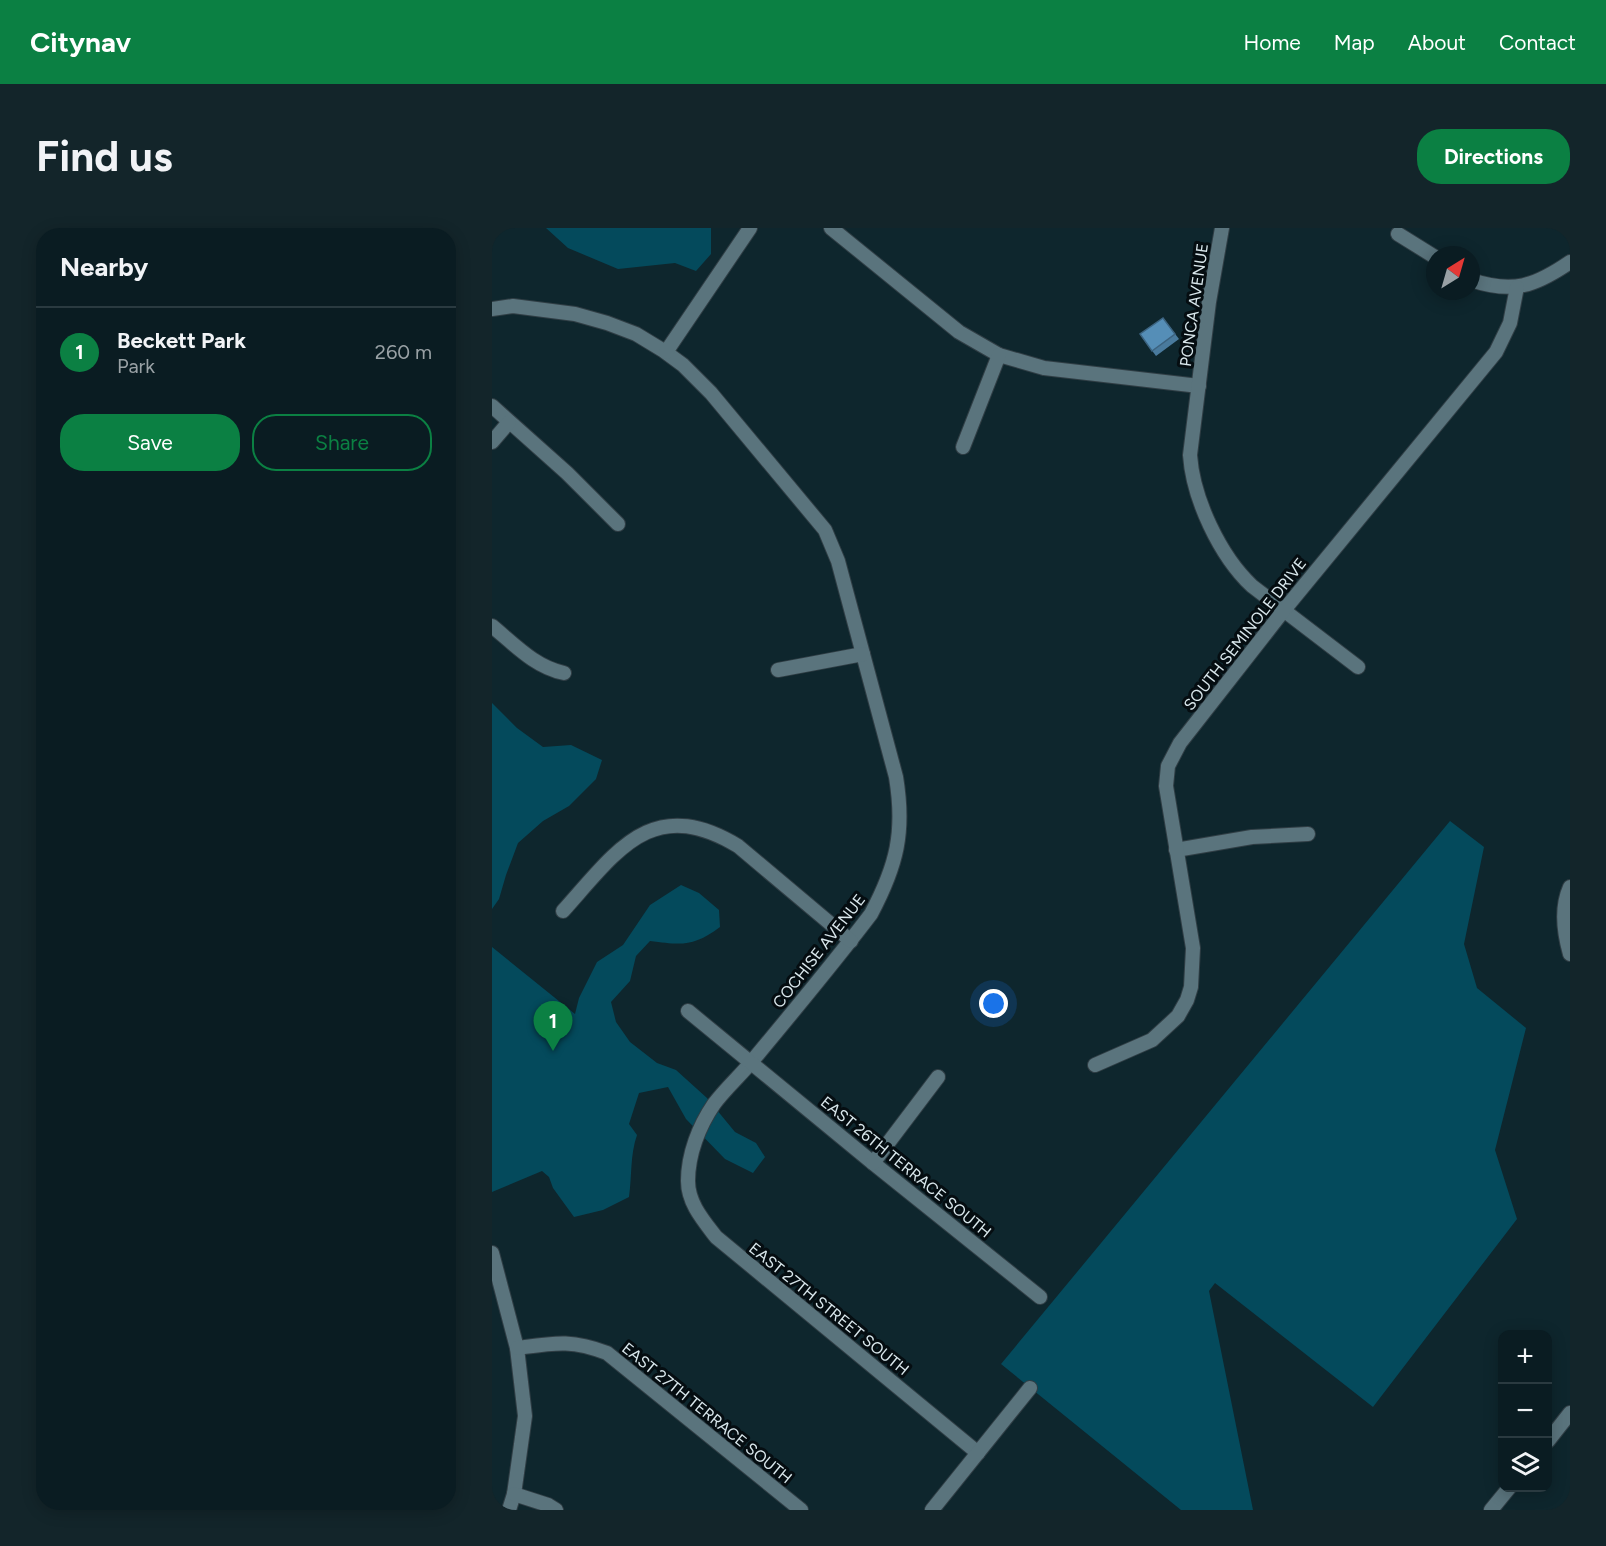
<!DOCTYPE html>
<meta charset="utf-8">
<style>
:root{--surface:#0a1c22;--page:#13252a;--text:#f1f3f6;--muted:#99a1a5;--line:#2a3a40;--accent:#0b8043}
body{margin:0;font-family:Figtree,sans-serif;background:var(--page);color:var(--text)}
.controls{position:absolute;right:18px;bottom:18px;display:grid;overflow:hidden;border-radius:12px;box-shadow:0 3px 15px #0003}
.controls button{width:54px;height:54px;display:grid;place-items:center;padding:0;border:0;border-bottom:2px solid var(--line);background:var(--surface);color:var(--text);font:30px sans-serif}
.compass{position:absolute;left:934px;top:18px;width:54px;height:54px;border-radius:50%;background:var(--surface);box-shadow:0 3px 15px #0003;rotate:37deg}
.you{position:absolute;left:502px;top:776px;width:21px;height:21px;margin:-15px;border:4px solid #fff;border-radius:50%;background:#1a73e8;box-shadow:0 0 0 9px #1a73e833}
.badge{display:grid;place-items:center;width:39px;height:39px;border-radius:50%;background:var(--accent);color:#fff;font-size:20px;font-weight:700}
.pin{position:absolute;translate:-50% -50px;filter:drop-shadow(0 2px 3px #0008)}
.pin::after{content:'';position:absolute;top:32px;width:21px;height:18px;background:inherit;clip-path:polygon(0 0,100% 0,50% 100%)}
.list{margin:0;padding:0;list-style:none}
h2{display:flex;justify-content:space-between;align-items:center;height:78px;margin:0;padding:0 24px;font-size:26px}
h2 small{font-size:20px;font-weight:400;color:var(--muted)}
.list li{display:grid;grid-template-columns:39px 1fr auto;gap:18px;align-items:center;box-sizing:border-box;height:90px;padding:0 24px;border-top:2px solid var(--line)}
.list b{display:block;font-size:22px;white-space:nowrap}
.list p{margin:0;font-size:20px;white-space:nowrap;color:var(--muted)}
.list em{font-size:20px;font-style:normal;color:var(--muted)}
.actions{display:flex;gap:12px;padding:18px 24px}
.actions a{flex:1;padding:14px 0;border:2px solid var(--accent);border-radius:24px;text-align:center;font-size:21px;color:var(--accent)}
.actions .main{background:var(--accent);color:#fff}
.icon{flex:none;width:33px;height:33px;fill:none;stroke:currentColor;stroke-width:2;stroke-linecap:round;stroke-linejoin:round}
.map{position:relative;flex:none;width:1078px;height:1282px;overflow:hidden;border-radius:24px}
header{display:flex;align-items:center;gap:36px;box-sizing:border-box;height:84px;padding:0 30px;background:var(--accent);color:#fff}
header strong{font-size:28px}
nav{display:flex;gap:33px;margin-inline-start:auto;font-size:21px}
.intro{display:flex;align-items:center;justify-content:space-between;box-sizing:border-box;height:144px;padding:0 36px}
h1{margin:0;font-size:42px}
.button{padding:15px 27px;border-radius:24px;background:var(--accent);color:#fff;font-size:21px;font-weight:700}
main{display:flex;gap:36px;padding:0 36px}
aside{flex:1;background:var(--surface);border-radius:24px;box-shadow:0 3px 15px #0003}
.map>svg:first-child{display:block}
.green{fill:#044a5c}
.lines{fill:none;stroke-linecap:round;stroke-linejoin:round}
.minor-casing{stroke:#303e45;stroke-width:16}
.minor{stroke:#5a747d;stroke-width:14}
.wall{fill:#497a9d}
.building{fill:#558eb7;stroke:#3c6380;stroke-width:1.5}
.labels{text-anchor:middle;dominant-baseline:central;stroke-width:6;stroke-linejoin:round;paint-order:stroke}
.street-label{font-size:16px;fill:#dae8ed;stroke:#050d11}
</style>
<header>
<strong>Citynav</strong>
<nav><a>Home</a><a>Map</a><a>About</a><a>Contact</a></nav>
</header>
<div class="intro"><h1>Find us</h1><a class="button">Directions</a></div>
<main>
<aside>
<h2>Nearby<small></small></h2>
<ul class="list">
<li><span class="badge">1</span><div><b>Beckett Park</b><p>Park</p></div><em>260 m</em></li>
</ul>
<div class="actions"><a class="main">Save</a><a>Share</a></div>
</aside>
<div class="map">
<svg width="1078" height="1282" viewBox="0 0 1078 1282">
<rect width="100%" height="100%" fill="#0e262d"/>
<g class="green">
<polygon points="54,0 219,0 219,26 204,43 183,35 126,41 76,20"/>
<polygon points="0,475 25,500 51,519 79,517 110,532 104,551 77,578 51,593 26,615 14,647 7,671 0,681"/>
<polygon points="958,593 992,619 972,716 985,760 1034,800 1003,922 1025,991 881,1179 723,1055 717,1063 761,1282 689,1282 509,1136"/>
<path d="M189,657L207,665L227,682L228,699C201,719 190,717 158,713L144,728L138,753L119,774L124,794L138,814L165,835L184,842L215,870L243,904L264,915L273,929L261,945L233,931L194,891L176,859L147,865L137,896L145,907C138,927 140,948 137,969L111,982L82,989L61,960L57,949L50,943L0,964V719L83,786L87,770L105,734L131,717L158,677Z"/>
</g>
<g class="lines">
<g class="minor-casing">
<g id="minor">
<polyline points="339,0 467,104 507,127 552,140 707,158"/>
<path d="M730,0L717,74L698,227C701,271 728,328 760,358L866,439"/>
<polyline points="906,6 943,29"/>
<path d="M979,52C1021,66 1043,58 1078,34"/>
<path d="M0,81L21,78L83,86L115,95L144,106L172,123L191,137L219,165L333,302L346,333L404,549C413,604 405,637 379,686C341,736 301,784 261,832C249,847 234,860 222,876C207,898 196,926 196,953C196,975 211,992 224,1009L486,1225"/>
<polyline points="174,124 258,0"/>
<polyline points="0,178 75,245 126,296"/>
<polyline points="0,214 17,194"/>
<polyline points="471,219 507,127"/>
<path d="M0,398C23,417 43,439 72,445"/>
<polyline points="286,442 371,426"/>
<polyline points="684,622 760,609 816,606"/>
<path d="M1078,659C1069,679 1072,705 1078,726"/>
<path d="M71,683C125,623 160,566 246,618L359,713"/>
<polyline points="196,783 381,935 548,1069"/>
<polyline points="603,837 660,812 686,788 695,772 699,759 701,720 674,558 676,538 688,515 792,382 1004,124 1018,95 1025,59"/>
<polyline points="381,935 446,849"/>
<polyline points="0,1025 25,1120 33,1188 22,1266 17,1282"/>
<path d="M25,1120C62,1115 79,1111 115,1125L309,1282"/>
<polyline points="1056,1213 1078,1185"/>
<polyline points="22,1266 56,1277 64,1282"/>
<polyline points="440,1282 538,1160"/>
<polyline points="999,1282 1017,1260"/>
</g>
</g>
<use href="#minor" class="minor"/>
</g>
<polygon class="wall" points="671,90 687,111 664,128 648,106"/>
<polygon class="building" points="671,90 683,106 660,123 648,106"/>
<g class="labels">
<g class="street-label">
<text transform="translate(702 77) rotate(-82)">PONCA AVENUE</text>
<text transform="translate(753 406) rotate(-52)">SOUTH SEMINOLE DRIVE</text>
<text transform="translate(327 723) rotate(-52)">COCHISE AVENUE</text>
<text transform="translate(414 939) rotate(39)">EAST 26TH TERRACE SOUTH</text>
<text transform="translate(337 1081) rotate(39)">EAST 27TH STREET SOUTH</text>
<text transform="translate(215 1185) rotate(39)">EAST 27TH TERRACE SOUTH</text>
</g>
</g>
</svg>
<div class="controls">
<button>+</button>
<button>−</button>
<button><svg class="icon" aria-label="layers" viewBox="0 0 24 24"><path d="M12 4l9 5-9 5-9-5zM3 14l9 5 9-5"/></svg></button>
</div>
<svg class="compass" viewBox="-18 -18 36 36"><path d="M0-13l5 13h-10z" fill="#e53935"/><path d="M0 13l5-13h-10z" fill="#99a1a5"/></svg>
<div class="you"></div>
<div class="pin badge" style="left:61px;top:823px">1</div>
</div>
</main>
